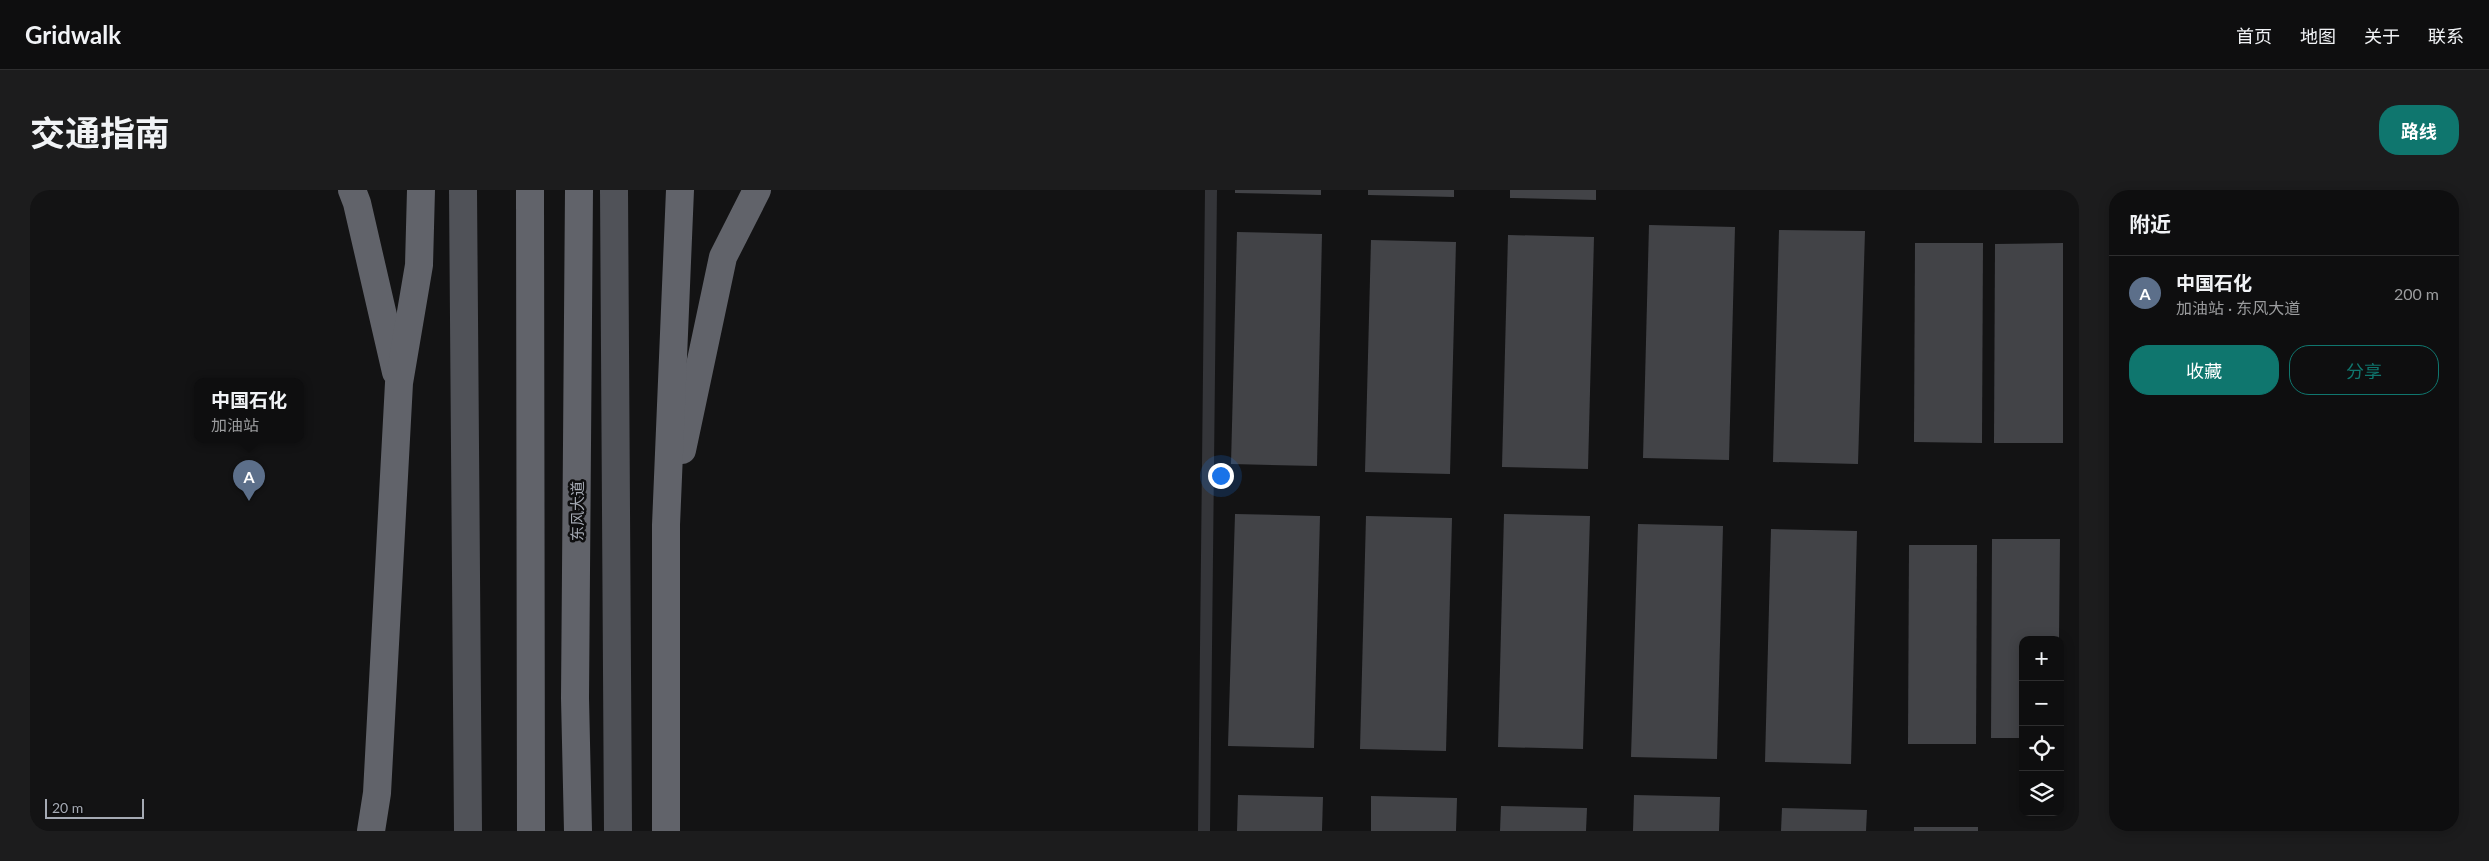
<!DOCTYPE html>
<html lang="zh">
<meta charset="utf-8">
<style>
:root{--surface:#0e0e0f;--page:#1c1c1d;--text:#f1f3f6;--muted:#9b9c9e;--line:#2e2e2f;--accent:#0f766e}
body{margin:0;font-family:Lato,"Noto Sans SC",sans-serif;background:var(--page);color:var(--text)}
.controls{position:absolute;right:15px;bottom:15px;display:grid;overflow:hidden;border-radius:10px;box-shadow:0 2px 12px #0003}
.controls button{width:45px;height:45px;display:grid;place-items:center;padding:0;border:0;border-bottom:1px solid var(--line);background:var(--surface);color:var(--text);font:25px sans-serif}
.scale{position:absolute;left:15px;bottom:12px;width:99px;box-sizing:border-box;padding-left:5px;border:2px solid #a5aab4;border-top:0;font-size:14px;line-height:18px;white-space:nowrap;color:#a5aab4;-webkit-text-stroke:4px #0e0e0f;paint-order:stroke}
.you{position:absolute;left:1190px;top:285px;width:18px;height:18px;margin:-12px;border:4px solid #fff;border-radius:50%;background:#1a73e8;box-shadow:0 0 0 8px #1a73e833}
.badge{display:grid;place-items:center;width:32px;height:32px;border-radius:50%;background:var(--accent);color:#fff;font-size:16px;font-weight:700}
.pin{position:absolute;translate:-50% -41px;filter:drop-shadow(0 1px 2px #0008)}
.pin::after{content:'';position:absolute;top:26px;width:18px;height:15px;background:inherit;clip-path:polygon(0 0,100% 0,50% 100%)}
.popup{position:absolute;left:164px;top:188px;width:110px;height:65px;box-sizing:border-box;display:grid;place-content:center;border-radius:10px;background:var(--surface);filter:drop-shadow(0 1px 4px #0005);font-size:16px;white-space:nowrap;color:var(--muted)}
.popup b{font-size:19px;color:var(--text)}
.popup::after{content:'';position:absolute;left:50%;top:100%;margin-left:-10px;border:10px solid transparent;border-top-color:var(--surface)}
.list{margin:0;padding:0;list-style:none}
h2{display:flex;justify-content:space-between;align-items:center;height:65px;margin:0;padding:0 20px;font-size:21px}
h2 small{font-size:16px;font-weight:400;color:var(--muted)}
.list li{display:grid;grid-template-columns:32px 1fr auto;gap:15px;align-items:center;box-sizing:border-box;height:75px;padding:0 20px;border-top:1px solid var(--line)}
.list b{display:block;font-size:19px;white-space:nowrap}
.list p{margin:0;font-size:16px;white-space:nowrap;color:var(--muted)}
.list em{font-size:16px;font-style:normal;color:var(--muted)}
.actions{display:flex;gap:10px;padding:15px 20px}
.actions a{flex:1;padding:11px 0;border:1px solid var(--accent);border-radius:20px;text-align:center;font-size:18px;color:var(--accent)}
.actions .main{background:var(--accent);color:#fff}
.icon{flex:none;width:28px;height:28px;fill:none;stroke:currentColor;stroke-width:2;stroke-linecap:round;stroke-linejoin:round}
.map{position:relative;flex:none;width:2049px;height:641px;overflow:hidden;border-radius:20px}
header{display:flex;align-items:center;gap:30px;box-sizing:border-box;height:70px;padding:0 25px;background:var(--surface);border-bottom:1px solid var(--line)}
header strong{font-size:24px}
nav{display:flex;gap:28px;margin-inline-start:auto;font-size:18px}
.intro{display:flex;align-items:center;justify-content:space-between;box-sizing:border-box;height:120px;padding:0 30px}
h1{margin:0;font-size:35px}
.button{padding:12px 22px;border-radius:20px;background:var(--accent);color:#fff;font-size:18px;font-weight:700}
main{display:flex;gap:30px;padding:0 30px}
aside{flex:1;background:var(--surface);border-radius:20px;box-shadow:0 2px 12px #0003}
.map>svg:first-child{display:block}
.building{fill:#424347}
.lines{fill:none;stroke-linecap:round;stroke-linejoin:round}
.lane{stroke:#343539;stroke-width:12}
.primary{stroke:#505258;stroke-width:28}
.highway{stroke:#61636a;stroke-width:28}
.labels{text-anchor:middle;dominant-baseline:central;stroke-width:5;stroke-linejoin:round;paint-order:stroke}
.street-label{font-size:15px;fill:#a5aab4;stroke:#0e0e0f}
</style>
<header>
<strong>Gridwalk</strong>
<nav><a>首页</a><a>地图</a><a>关于</a><a>联系</a></nav>
</header>
<div class="intro"><h1>交通指南</h1><a class="button">路线</a></div>
<main>
<div class="map">
<svg width="2049" height="641" viewBox="0 0 2049 641">
<rect width="100%" height="100%" fill="#131314"/>
<g class="building">
<polygon points="1205,0 1291,0 1291,5 1205,3"/>
<polygon points="1338,0 1424,0 1424,7 1338,5"/>
<polygon points="1480,0 1566,0 1566,10 1480,8"/>
<polygon points="1619,35 1705,37 1699,270 1613,268"/>
<polygon points="1749,40 1835,41 1828,274 1743,272"/>
<polygon points="1207,42 1292,44 1287,276 1201,274"/>
<polygon points="1478,45 1564,47 1558,279 1472,277"/>
<polygon points="1341,50 1426,52 1420,284 1335,282"/>
<polygon points="1885,53 1953,53 1952,253 1884,252"/>
<polygon points="2033,53 2033,253 1964,253 1965,54"/>
<polygon points="1205,324 1290,326 1284,558 1198,556"/>
<polygon points="1474,324 1560,326 1553,559 1468,557"/>
<polygon points="1336,326 1422,328 1416,561 1330,559"/>
<polygon points="1608,334 1693,336 1687,569 1601,567"/>
<polygon points="1741,339 1827,341 1821,574 1735,572"/>
<polygon points="1962,349 2030,349 2029,450 1993,450 1993,548 1961,548"/>
<polygon points="1879,355 1947,355 1946,554 1878,554"/>
<polygon points="1208,605 1293,607 1292,641 1207,641"/>
<polygon points="1604,605 1690,607 1689,641 1603,641"/>
<polygon points="1341,606 1427,608 1426,641 1341,641"/>
<polygon points="1471,616 1557,618 1556,641 1470,641"/>
<polygon points="1752,618 1837,620 1836,641 1751,641"/>
<rect x="1884" y="637" width="64" height="4"/>
</g>
<g class="lines">
<polyline class="lane" points="1174,641 1181,0"/>
<g class="primary">
<polyline points="433,0 438,641"/>
<polyline points="584,0 588,641"/>
</g>
<g class="highway">
<polyline points="322,0 327,13 366,182"/>
<polyline points="500,0 501,641"/>
<polyline points="652,260 693,67 727,0"/>
<polyline points="341,641 347,603 369,193 389,75 391,0"/>
<polyline points="548,641 545,508 549,0"/>
<polyline points="636,641 636,335 650,0"/>
</g>
</g>
<g class="labels">
<g class="street-label">
<text transform="translate(547 321) rotate(-90)">东风大道</text>
</g>
</g>
</svg>
<div class="controls">
<button>+</button>
<button>−</button>
<button><svg class="icon" aria-label="locate" viewBox="0 0 24 24"><circle cx="12" cy="12" r="6"/><path d="M12 2v4M12 18v4M2 12h4M18 12h4"/></svg></button>
<button><svg class="icon" aria-label="layers" viewBox="0 0 24 24"><path d="M12 4l9 5-9 5-9-5zM3 14l9 5 9-5"/></svg></button>
</div>
<div class="scale">20 m</div>
<div class="you"></div>
<div class="pin badge" style="left:219px;top:311px;background:#5c6f8a">A</div>
<div class="popup"><b>中国石化</b>加油站</div>
</div>
<aside>
<h2>附近<small></small></h2>
<ul class="list">
<li><span class="badge" style="background:#5c6f8a">A</span><div><b>中国石化</b><p>加油站 · 东风大道</p></div><em>200 m</em></li>
</ul>
<div class="actions"><a class="main">收藏</a><a>分享</a></div>
</aside>
</main>
